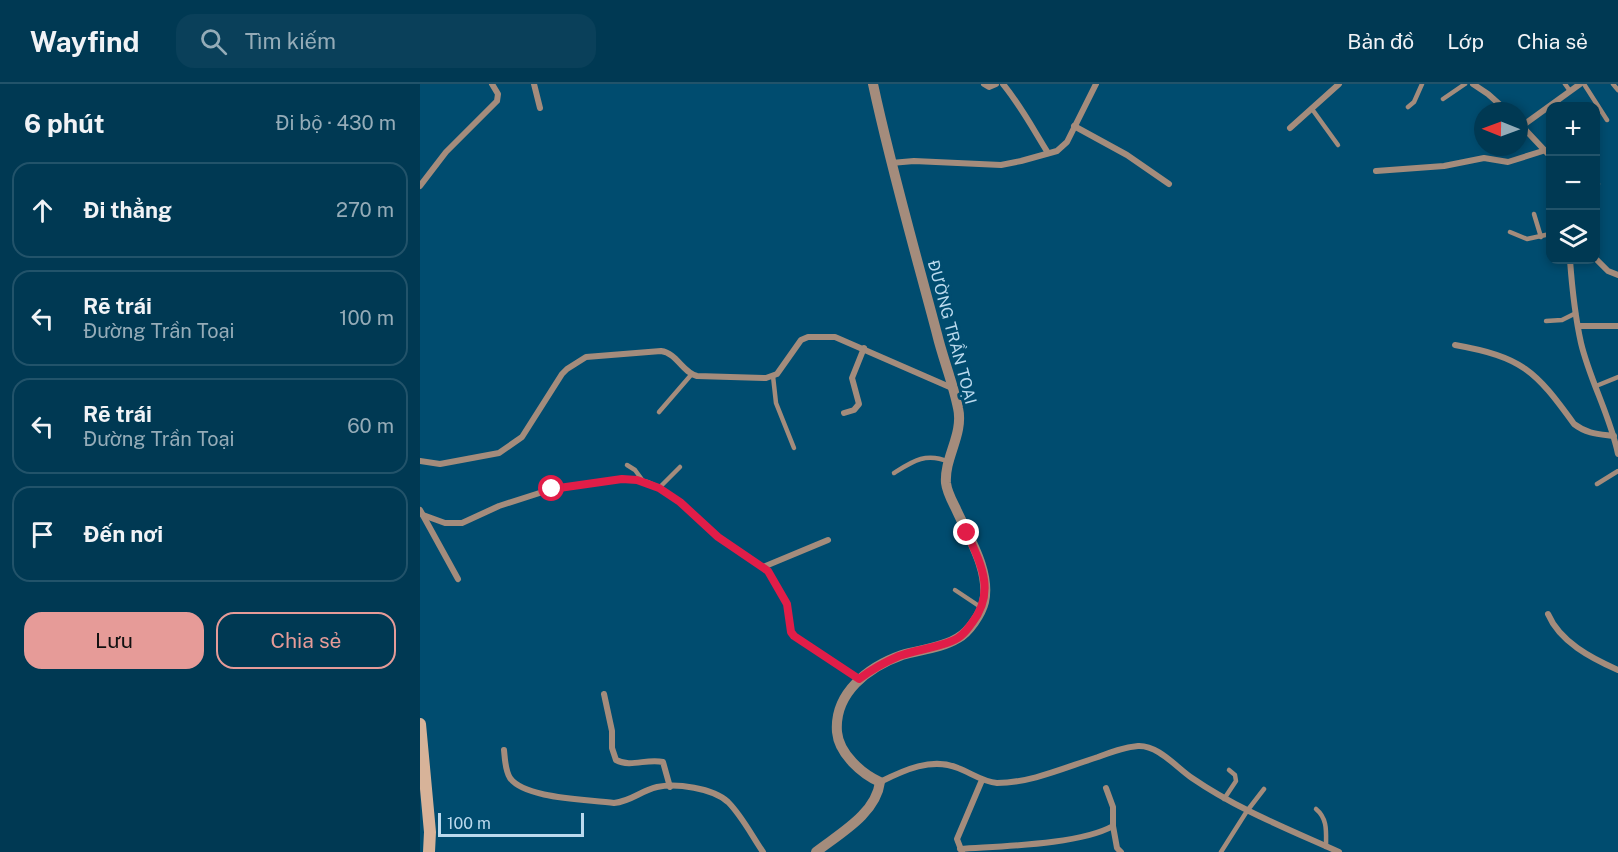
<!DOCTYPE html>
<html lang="vi">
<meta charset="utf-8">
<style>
:root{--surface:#003953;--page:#0a405a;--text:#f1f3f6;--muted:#95acb8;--line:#22536a;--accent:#e69b98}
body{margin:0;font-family:"Public Sans",sans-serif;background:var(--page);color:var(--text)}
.controls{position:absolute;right:18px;top:18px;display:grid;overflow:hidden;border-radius:12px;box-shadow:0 3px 9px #0003}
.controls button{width:54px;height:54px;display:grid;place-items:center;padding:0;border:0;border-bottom:2px solid var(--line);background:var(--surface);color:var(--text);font:30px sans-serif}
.compass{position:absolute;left:1054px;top:18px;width:54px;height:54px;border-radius:50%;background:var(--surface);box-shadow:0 3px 9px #0003;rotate:271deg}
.scale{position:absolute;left:18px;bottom:15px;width:146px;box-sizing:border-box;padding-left:6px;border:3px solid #bbdaee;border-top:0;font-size:16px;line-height:21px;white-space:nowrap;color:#bbdaee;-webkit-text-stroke:4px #004c6f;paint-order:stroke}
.stop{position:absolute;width:18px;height:18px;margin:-14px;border:4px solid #e11d48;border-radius:50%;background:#fff}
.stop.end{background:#e11d48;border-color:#fff;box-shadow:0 2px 6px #0008}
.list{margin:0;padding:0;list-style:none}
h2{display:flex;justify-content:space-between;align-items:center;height:78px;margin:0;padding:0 24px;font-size:26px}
h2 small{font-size:20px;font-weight:400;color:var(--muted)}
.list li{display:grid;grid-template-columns:39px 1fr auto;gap:18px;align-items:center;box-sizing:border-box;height:96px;margin:0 12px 12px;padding:0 12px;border:2px solid var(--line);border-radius:18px}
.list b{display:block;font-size:22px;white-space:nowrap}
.list p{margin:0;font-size:20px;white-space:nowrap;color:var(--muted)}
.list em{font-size:20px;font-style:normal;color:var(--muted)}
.actions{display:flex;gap:12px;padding:18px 24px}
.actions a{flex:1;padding:14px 0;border:2px solid var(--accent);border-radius:18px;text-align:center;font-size:21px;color:var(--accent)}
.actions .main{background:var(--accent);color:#111}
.icon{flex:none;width:33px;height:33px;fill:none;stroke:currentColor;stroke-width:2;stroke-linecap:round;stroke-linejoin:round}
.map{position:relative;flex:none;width:1198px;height:768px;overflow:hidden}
header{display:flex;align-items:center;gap:36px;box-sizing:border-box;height:84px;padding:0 30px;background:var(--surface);border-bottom:2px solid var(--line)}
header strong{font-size:28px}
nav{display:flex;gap:33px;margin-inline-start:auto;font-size:21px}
.search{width:420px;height:54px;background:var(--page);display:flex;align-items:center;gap:15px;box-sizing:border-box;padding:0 21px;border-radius:18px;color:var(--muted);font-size:22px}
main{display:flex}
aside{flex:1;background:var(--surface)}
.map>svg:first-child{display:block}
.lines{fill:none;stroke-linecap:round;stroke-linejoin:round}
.service{stroke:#a48c7c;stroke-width:4.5}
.minor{stroke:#a48c7c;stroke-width:6}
.tertiary{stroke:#a48c7c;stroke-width:10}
.secondary{stroke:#d7b399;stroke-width:12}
.route{stroke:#e11d48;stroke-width:8}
.labels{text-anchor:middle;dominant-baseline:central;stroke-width:6;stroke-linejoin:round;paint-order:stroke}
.street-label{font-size:16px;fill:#bbdaee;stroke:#004c6f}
</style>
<header>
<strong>Wayfind</strong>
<div class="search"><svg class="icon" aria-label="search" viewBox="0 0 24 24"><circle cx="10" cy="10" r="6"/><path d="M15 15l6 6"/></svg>Tìm kiếm</div>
<nav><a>Bản đồ</a><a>Lớp</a><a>Chia sẻ</a></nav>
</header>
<main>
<aside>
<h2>6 phút<small>Đi bộ · 430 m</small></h2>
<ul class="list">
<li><svg class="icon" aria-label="ahead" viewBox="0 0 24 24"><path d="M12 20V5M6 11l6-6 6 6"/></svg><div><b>Đi thẳng</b></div><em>270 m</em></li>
<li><svg class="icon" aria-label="left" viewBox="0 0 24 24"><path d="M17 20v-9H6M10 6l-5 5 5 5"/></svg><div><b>Rẽ trái</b><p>Đường Trần Toại</p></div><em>100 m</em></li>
<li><svg class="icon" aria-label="left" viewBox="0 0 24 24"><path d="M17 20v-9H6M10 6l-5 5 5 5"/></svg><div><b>Rẽ trái</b><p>Đường Trần Toại</p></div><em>60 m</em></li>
<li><svg class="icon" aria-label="arrive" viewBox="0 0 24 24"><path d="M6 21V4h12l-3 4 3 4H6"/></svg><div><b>Đến nơi</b></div></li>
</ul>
<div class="actions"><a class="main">Lưu</a><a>Chia sẻ</a></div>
</aside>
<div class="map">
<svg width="1198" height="768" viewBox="0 0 1198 768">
<rect width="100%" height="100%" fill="#004c6f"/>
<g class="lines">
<g class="service">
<polyline points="1145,0 1150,7"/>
<polyline points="1164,0 1187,36"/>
<polyline points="1193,0 1198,6"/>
<polyline points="1023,15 1045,0"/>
<polyline points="988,23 994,18 1002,0"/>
<polyline points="892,25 918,61"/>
<polyline points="1176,98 1178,100"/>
<polyline points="1114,130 1121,153"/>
<polyline points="1090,148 1107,155 1130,150"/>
<polyline points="1126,237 1142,236 1156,229"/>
<polyline points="353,292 356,319 374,364"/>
<polyline points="1176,302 1198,293"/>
<polyline points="239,328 271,291"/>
<polyline points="207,381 215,386 223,397"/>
<path d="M474,389C493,377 506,368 529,378"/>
<polyline points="1177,400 1198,387"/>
<polyline points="239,404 260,383"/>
<polyline points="535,506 562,524"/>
<polyline points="804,715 816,697 815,691 809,686"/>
<path d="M896,725C908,735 906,748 906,763"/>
<polyline points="801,768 827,727 844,705"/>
</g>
<g class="minor">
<polyline points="114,0 120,24"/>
<polyline points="564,0 569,3 576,0"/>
<path d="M583,0C601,22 613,45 628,69"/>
<polyline points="1053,0 1068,10 1087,27"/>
<polyline points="1100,40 1130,72"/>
<polyline points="654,42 707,71 749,100"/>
<polyline points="1102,42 1160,0"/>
<polyline points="870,44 919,0"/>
<polyline points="471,79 494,77 581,81 601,77 637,67 647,58 676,0"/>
<polyline points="956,87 1024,82 1064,74 1088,78 1126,66"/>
<polyline points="0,102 26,68 77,17 78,10 72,0"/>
<polyline points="1176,175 1188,187 1198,191"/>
<path d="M1150,176C1152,203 1155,232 1161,259C1170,297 1190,331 1198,370"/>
<polyline points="1158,242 1198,242"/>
<path d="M1035,261C1102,273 1115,286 1154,340C1167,350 1179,350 1194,352"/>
<polyline points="424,329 434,326 439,320 432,294 444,264"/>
<path d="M0,377L20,380L79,369L102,353L142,290L147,285L166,273L241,267C257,269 262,288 277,292L346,294L357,290L381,256L388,253H415L532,304"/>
<polyline points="0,426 38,495"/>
<polyline points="3,431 25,439 42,439 79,422 132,405 202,395 217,396 228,399 239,404 260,418 298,453 348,487 367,520 371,548 374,552 439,595"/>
<polyline points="343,483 408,456"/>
<path d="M1128,530C1140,558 1171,574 1198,586"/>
<path d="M184,610L192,647V664L196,676C211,684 227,674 243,678L250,703"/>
<path d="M84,666C85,675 85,686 90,694C105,715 167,715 194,719C212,717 220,707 237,703C256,699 293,704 308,718C322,732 332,752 343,768"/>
<path d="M460,698C484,686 512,673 538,684C551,689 563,698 577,699C611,699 646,683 678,673C691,668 704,663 718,662C738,661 756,683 772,694C817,725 868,745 919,768"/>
<polyline points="686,704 693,723 693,742"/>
<path d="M540,765C581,762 659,761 693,742L697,764L701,768"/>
<polyline points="542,768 537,755 562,696"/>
</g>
<path class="tertiary" d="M396,768C419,750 456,730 460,698C442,690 419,670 417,648C414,609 448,583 482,571C499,566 522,564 538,554C549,548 561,530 564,518C571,487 548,452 536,425C532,417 527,408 526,399C524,374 544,350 538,324C533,299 523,275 517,250C495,167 471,84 453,0"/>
<polyline class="secondary" points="0,640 10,748 9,768"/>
</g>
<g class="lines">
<path class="route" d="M132,405L202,395L217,396L239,404L260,418L298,453L348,487L367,520L371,548L374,552L439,595C451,586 465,578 479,572C496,566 515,564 532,557C541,554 547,546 552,539C576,508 561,480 547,449"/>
</g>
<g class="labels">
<g class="street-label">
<text transform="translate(532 248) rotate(75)">ĐƯỜNG TRẦN TOẠI</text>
</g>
</g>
</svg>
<div class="controls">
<button>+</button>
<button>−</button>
<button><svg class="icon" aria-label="layers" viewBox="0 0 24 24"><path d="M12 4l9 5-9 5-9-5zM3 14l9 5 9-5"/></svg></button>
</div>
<svg class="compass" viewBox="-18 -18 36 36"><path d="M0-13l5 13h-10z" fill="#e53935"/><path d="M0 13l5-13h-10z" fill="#95acb8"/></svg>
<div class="scale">100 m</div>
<div class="stop" style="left:132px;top:405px"></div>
<div class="stop end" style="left:547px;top:449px"></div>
</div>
</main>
